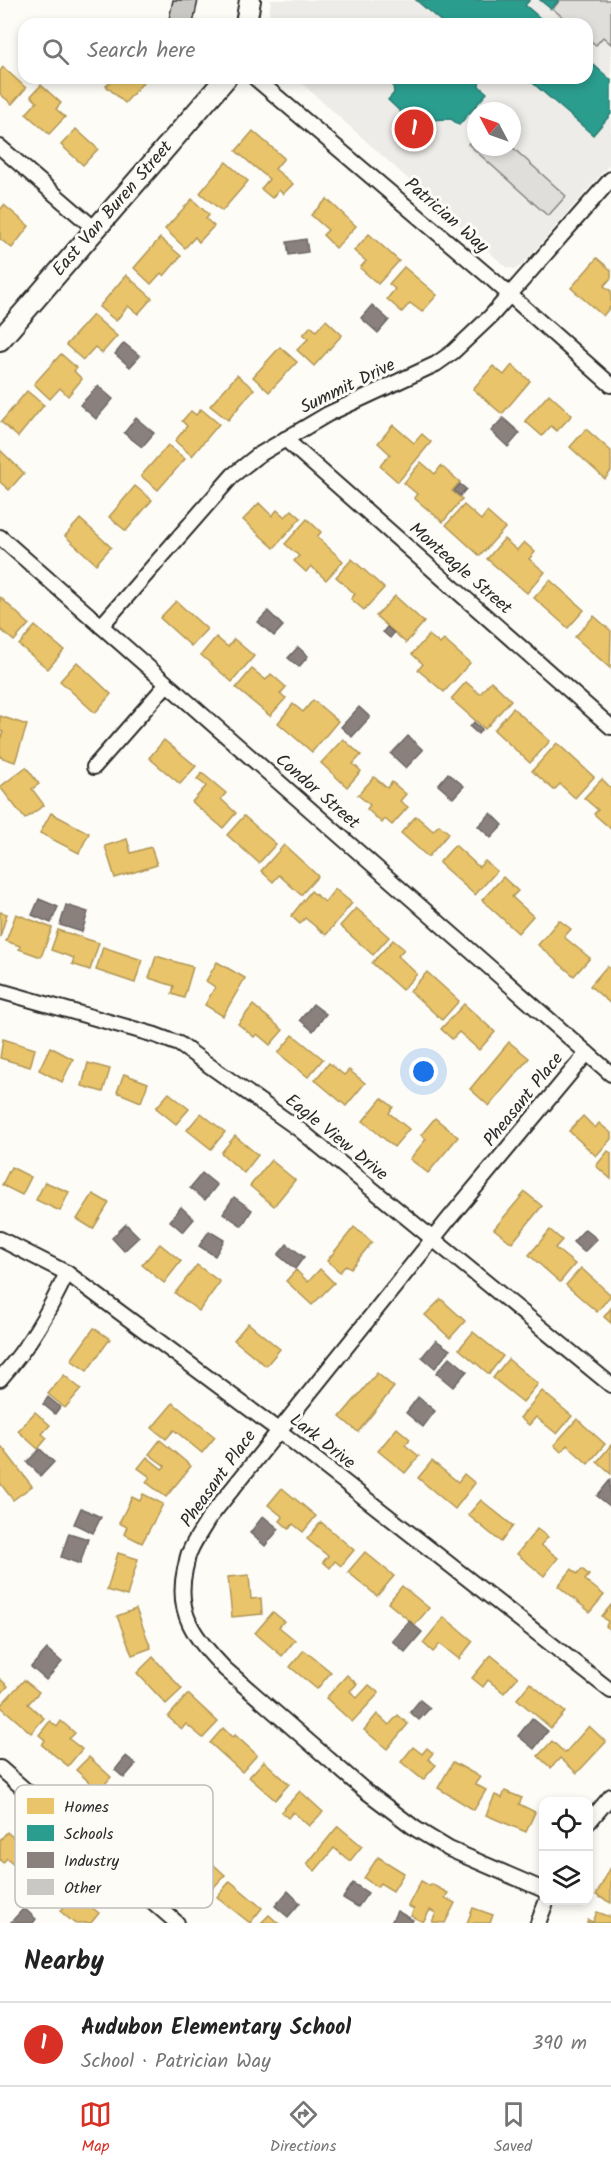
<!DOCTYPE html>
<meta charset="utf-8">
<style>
:root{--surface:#fff;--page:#f6f6f6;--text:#222;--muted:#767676;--line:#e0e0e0;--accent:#d93025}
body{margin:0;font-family:Kalam,sans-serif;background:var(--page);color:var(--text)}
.controls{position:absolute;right:18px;bottom:18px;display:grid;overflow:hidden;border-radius:12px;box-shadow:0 3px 9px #0003}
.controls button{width:54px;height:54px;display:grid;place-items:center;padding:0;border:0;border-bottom:2px solid var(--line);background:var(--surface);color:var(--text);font:30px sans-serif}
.compass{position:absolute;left:467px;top:102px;width:54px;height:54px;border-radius:50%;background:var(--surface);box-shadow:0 3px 9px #0003;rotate:311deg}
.you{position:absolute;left:424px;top:1072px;width:21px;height:21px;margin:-15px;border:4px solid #fff;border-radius:50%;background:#1a73e8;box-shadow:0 0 0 9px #1a73e833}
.badge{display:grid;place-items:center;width:39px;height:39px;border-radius:50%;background:var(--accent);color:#fff;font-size:20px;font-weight:700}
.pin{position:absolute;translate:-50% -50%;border:3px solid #fff;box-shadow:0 2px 6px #0006}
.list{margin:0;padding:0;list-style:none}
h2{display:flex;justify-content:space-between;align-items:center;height:78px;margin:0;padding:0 24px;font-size:26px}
h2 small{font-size:20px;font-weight:400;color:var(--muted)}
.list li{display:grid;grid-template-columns:39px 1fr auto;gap:18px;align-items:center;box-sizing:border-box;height:84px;padding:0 24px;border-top:2px solid var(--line)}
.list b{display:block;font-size:22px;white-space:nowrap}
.list p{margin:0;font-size:20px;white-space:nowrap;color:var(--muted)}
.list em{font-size:20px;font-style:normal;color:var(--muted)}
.icon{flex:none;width:33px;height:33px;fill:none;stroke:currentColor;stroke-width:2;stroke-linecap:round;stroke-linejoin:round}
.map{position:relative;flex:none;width:611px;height:1923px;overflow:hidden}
.search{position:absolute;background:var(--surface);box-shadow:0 3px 9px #0003;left:18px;right:18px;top:18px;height:66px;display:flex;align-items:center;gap:15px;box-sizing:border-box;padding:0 21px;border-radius:18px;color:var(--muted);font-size:22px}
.sheet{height:162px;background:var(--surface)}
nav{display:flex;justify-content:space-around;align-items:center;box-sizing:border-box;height:84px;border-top:2px solid var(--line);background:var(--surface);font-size:16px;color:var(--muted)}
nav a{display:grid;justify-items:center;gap:3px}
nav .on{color:var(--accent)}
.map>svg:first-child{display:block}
.built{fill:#edece8;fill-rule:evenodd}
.green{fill:#dfdeda;stroke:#858482;stroke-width:1.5}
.homes{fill:#e9c46a;stroke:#b09657;stroke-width:1.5}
.schools{fill:#2a9d8f;stroke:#2a7b71;stroke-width:1.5}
.industry{fill:#8a817c;stroke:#6e6764;stroke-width:1.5}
.building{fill:#c9c8c4;stroke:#2b2b2b;stroke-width:1.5}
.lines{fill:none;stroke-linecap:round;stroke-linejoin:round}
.street-casing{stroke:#2b2b2b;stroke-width:18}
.secondary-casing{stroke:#2b2b2b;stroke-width:24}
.street{stroke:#fdfcf7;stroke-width:14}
.secondary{stroke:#fdfcf7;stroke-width:20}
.labels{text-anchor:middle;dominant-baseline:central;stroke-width:6;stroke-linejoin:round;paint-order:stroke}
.street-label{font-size:18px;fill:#2b2b2b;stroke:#fdfcf7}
.key{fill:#fdfcf7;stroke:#bebdba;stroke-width:1.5}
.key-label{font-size:16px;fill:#2b2b2b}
</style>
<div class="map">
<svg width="611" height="1923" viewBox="0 0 611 1923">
<rect width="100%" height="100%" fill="#fdfcf7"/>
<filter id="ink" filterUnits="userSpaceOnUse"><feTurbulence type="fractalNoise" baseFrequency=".0167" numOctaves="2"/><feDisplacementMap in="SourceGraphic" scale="12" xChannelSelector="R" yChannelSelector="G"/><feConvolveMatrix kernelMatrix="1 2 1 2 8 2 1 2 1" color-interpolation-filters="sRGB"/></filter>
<g filter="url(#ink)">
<path class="built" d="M271,0H611V163L522,265L515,269L506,267L296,78H587V24H268ZM476,111H512V147H476Z"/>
<g class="green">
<polygon points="560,0 611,0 611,44 603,37 596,45 587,38 587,24 571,24 553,9"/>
<polygon points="476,135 476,147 512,147 566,196 548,216 468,144"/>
</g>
<g class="homes">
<polygon points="3,67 26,88 12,104 0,94 0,71"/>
<polygon points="114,78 147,78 125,103 106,86"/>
<polygon points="41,85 61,103 56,109 65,117 49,134 26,114 37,102 31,96"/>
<polygon points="76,129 98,149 83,165 61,145"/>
<polygon points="253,131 284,158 275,169 293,184 283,194 279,190 272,198 261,189 269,179 236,151"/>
<polygon points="226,162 248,181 222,211 200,193"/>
<polygon points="192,199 209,215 206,219 214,226 199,242 195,237 185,248 165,229"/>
<polygon points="327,199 356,226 336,248 323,235 328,230 311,215"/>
<polygon points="4,205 29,226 12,248 0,239 0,210"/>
<polygon points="369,234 399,261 378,284 360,268 366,261 354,251"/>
<polygon points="160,238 181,256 164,276 161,273 151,284 134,268"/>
<polygon points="597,258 611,270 611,278 604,286 611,291 611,306 603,316 571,288"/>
<polygon points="404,267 437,295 422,312 410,303 402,312 387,299 395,289 389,284"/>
<polygon points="126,275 152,298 138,314 128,306 116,321 99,307"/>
<polygon points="93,315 117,336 102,353 95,347 83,360 66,345"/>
<polygon points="326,320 342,335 314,366 297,350 308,339 303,335 311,326 316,331"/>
<polygon points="280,347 297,362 269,392 253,377"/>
<polygon points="61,354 77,368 74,371 82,379 68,396 60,388 50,399 34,384"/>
<polygon points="512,365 530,381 502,414 473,389 493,366 504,375"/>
<polygon points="237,375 254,389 228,420 210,406"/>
<polygon points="27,391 44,405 18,437 1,422"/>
<polygon points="549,394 572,415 557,431 551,426 542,436 525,421"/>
<polygon points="201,409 219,424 192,456 175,441 187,426 182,421 191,411 196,415"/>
<polygon points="393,425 414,443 422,434 431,442 398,482 380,466 390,454 378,443"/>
<polygon points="586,429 611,451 611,471 605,479 570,447"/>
<polygon points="168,445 185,459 158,490 141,476"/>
<polygon points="0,450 24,473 9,490 0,482"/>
<polygon points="421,462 435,474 441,466 460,482 452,491 462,499 443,522 414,498 417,494 404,483"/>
<polygon points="135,486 152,500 126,531 109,517"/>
<polygon points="259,503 272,516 277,510 285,517 292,510 301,518 274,548 243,520"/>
<polygon points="464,505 481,520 487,512 505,528 480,556 446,525"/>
<polygon points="80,519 111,547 96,564 65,536"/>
<polygon points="307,519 321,532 317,537 343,561 326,580 311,566 306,572 294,561 299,556 285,544"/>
<polygon points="504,539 517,550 524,542 535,552 529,559 545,572 527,593 487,559"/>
<polygon points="352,559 384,588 364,610 351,599 355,594 336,577"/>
<polygon points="550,580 584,610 568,628 534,598"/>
<polygon points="395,596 424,622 406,643 376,616"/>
<polygon points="0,597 29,624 14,641 0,629"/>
<polygon points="176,601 207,629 191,646 160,618"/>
<polygon points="594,616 611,631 610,668 575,637"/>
<polygon points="35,626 64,650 48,669 19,645"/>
<polygon points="429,635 440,644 444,640 470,663 444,692 418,670 423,664 412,654"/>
<polygon points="216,637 228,647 234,639 254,656 232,682 201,655"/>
<polygon points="77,662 111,694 95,713 60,681"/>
<polygon points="252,669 266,680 271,674 286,687 280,694 286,698 270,716 236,688"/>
<polygon points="491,681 511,700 485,729 451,699 466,682 480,694"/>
<polygon points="313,700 338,721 312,752 278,723 293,704 303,712"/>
<polygon points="513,708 550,741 530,763 494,730"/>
<polygon points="0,716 27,725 15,762 0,757 0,740 3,732 0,731"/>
<polygon points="343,739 361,755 353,764 361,771 347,787 321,763"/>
<polygon points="164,740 196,766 180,784 149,758"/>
<polygon points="557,743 594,777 575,798 560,784 554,790 532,771"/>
<polygon points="26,767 39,784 32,789 44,805 25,819 0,787"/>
<polygon points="202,773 226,793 221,799 236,813 223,828 192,802 206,786 197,779"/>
<polygon points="374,777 387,788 392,782 406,794 400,801 408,807 392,825 385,819 382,823 367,809 370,805 358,795"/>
<polygon points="602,779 611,788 611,829 594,814 598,810 584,798"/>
<polygon points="51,813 89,833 79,853 40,833"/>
<polygon points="244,816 276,844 259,863 227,835"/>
<polygon points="416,816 433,831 439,825 449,833 428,857 401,833"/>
<polygon points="127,839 131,853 151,847 157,865 115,878 105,846"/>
<polygon points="284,845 318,876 301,895 279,875 273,882 261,871"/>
<polygon points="455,845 479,867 485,861 497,871 475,895 439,863"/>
<polygon points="503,877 518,891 512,897 533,916 518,933 482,900"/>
<polygon points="335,889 352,903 326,935 305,918 300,924 291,916 311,891 325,902"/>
<polygon points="356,908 389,937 373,955 340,926"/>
<polygon points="0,912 7,914 0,937"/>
<polygon points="16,914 52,928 41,957 19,949 20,946 6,941"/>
<polygon points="559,920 571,929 564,937 590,958 574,976 538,945"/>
<polygon points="58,930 99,943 90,970 72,964 74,958 51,950"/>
<polygon points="393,940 404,949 398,956 417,974 402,990 372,963"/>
<polygon points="103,947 142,960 135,983 96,970"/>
<polygon points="156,956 193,967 184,998 172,994 174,986 149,978"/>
<polygon points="217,962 245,978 223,1016 205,1005 215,987 206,981"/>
<polygon points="607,966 611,970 611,1004 590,986"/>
<polygon points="427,972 459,1001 442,1020 410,991"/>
<polygon points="464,1004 495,1032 479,1050 459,1032 452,1039 441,1029"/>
<polygon points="253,1005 283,1030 270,1045 257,1034 254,1037 238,1024"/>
<polygon points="293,1035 323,1059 308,1077 278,1053"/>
<polygon points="3,1039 35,1049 30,1067 0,1058"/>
<polygon points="509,1042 529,1058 489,1106 470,1089"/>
<polygon points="50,1047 73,1059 62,1082 39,1070"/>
<polygon points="88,1063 110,1069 103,1092 82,1086"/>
<polygon points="329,1063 344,1075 349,1070 365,1083 346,1106 315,1080"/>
<polygon points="124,1074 148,1083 141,1102 117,1092"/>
<polygon points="169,1093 189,1109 176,1124 156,1108"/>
<polygon points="382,1098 393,1107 389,1113 409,1129 394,1147 363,1121"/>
<polygon points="201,1113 225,1132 211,1149 187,1130"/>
<polygon points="583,1116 595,1128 599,1123 611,1133 611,1139 596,1156 569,1131"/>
<polygon points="435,1118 458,1137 428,1173 410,1159 426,1139 421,1135"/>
<polygon points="235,1136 258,1155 244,1173 221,1153"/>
<polygon points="608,1151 611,1153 611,1179 596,1166"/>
<polygon points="271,1160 295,1180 274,1206 250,1186"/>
<polygon points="11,1167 31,1177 22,1195 2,1185"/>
<polygon points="45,1182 69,1192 60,1211 36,1200"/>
<polygon points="525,1192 542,1206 512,1243 494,1229"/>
<polygon points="93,1194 109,1203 93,1229 77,1219"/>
<polygon points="354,1227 372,1242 351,1268 346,1265 340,1272 327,1261"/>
<polygon points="550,1230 562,1240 555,1248 575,1264 560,1282 529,1255"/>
<polygon points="160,1244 181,1261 164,1283 142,1265"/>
<polygon points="197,1265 220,1282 199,1311 175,1293"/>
<polygon points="581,1268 611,1295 597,1312 566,1285"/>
<polygon points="320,1269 334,1283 312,1305 286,1281 296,1270 308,1282"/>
<polygon points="441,1299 465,1321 450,1338 425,1315"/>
<polygon points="611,1308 611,1323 604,1317"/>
<polygon points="248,1323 280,1349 266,1366 234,1340"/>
<polygon points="94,1328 110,1339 87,1371 71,1360"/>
<polygon points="473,1332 503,1356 489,1374 459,1349"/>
<polygon points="508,1359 538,1384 523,1402 493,1378"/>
<polygon points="377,1373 394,1387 358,1432 340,1417"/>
<polygon points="64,1375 81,1389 65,1408 48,1394"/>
<polygon points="542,1391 572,1416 557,1434 536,1417 529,1425 520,1418"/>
<polygon points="173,1403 215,1437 202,1453 174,1430 166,1439 152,1428"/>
<polygon points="35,1412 50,1425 42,1434 47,1438 38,1449 18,1431"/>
<polygon points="577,1419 605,1444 588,1464 567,1445 561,1452 554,1445"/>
<polygon points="397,1428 410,1439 405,1445 419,1456 405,1473 378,1451"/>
<polygon points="160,1440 191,1466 166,1497 146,1482 150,1477 138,1468 147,1457 162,1469 165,1466 149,1454"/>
<polygon points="611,1445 611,1474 597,1462"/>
<polygon points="2,1447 32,1486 13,1500 0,1483 0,1448"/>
<polygon points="432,1461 458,1482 464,1474 475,1483 455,1509 418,1478"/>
<polygon points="282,1488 316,1516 303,1532 293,1524 289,1529 280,1521 283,1517 268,1505"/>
<polygon points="143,1494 163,1504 142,1543 124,1534 127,1527 119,1523 132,1497 140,1501"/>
<polygon points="481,1500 513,1526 501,1542 468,1515"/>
<polygon points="321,1522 354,1550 341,1566 335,1561 330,1568 323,1562 328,1556 307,1539"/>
<polygon points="537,1529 548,1537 541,1545 558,1558 544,1576 517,1554"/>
<polygon points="365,1552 394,1576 377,1596 348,1572"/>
<polygon points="118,1553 138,1559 127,1596 107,1590"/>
<polygon points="572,1569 577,1574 582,1569 589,1575 585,1580 604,1595 590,1612 558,1586"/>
<polygon points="249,1575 251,1599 261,1598 262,1614 232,1617 228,1577"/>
<polygon points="402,1586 429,1608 415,1625 388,1603"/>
<polygon points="611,1605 611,1631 606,1626 608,1622 602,1616"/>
<polygon points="136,1609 151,1648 132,1655 117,1616"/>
<polygon points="273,1612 284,1621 279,1627 295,1640 282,1656 255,1633"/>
<polygon points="444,1617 473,1641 459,1659 440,1644 433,1652 423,1643"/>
<polygon points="304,1650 331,1672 317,1689 290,1667"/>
<polygon points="491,1655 518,1677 504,1693 488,1680 483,1687 472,1678"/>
<polygon points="153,1657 182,1689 166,1704 137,1673"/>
<polygon points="347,1675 357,1684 350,1691 357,1698 369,1685 379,1693 352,1722 326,1698"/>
<polygon points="0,1679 8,1686 0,1695"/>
<polygon points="24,1680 39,1692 28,1704 44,1718 31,1733 0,1706"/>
<polygon points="530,1683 565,1712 551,1728 517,1699"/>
<polygon points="188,1694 218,1722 203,1738 186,1724 182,1729 168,1717"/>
<polygon points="377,1714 389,1725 398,1715 408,1724 387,1749 364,1730"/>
<polygon points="50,1721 57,1727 61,1721 75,1733 69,1739 82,1749 68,1766 42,1745 45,1740 39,1735"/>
<polygon points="589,1726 606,1742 577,1773 560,1758 551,1768 538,1756 552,1741 565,1753"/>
<polygon points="223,1728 232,1737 235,1735 257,1755 242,1772 210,1743"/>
<polygon points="413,1747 422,1754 427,1748 433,1753 428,1759 436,1765 423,1780 401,1762"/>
<polygon points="89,1757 111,1777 99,1791 76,1770"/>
<polygon points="264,1761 289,1784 275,1800 249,1777"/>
<polygon points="453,1762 480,1777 475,1784 486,1790 474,1810 438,1788"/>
<polygon points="300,1791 323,1812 309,1826 293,1812 288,1818 281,1812"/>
<polygon points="505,1791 522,1798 519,1804 535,1812 526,1832 486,1815 495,1795 502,1798"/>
<polygon points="338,1826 362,1846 350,1861 334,1848 315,1871 307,1864"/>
<polygon points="7,1832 31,1853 18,1868 7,1858 3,1863 0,1860 0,1840"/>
<polygon points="193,1846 225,1875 213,1888 207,1882 203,1886 178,1863"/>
<polygon points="378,1857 404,1873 393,1891 380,1883 377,1887 364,1878"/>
<polygon points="611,1867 611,1903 596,1895"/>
<polygon points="230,1881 262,1908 250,1923 217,1897"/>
<polygon points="421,1881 430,1886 431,1884 448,1893 445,1898 455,1903 445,1923 432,1922 436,1913 430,1910 423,1922 411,1916 414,1909 408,1906"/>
<polygon points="75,1894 99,1913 91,1923 74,1923 60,1911"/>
<polygon points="473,1908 493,1915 490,1923 467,1923"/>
<polygon points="597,1912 611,1917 611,1923 587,1923 588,1920 593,1922"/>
<polygon points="269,1915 278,1923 261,1923"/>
</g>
<g class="schools">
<polygon points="416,0 530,0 525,5 547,24 444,24"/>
<polygon points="540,0 559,0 551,9"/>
<polygon points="587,59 611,80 611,114 593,135 527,78 587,78"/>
<polygon points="392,78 480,78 479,86 487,93 459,125 451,119 426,120 419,129 388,100 394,93"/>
</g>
<g class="industry">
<polygon points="306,239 308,252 289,255 287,242"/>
<polygon points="372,305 389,320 378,333 361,318"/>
<polygon points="124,343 140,356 130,367 115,354"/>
<polygon points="98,386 113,399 96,419 80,405"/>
<polygon points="136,418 154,433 142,447 124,433"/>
<polygon points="503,418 520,433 508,447 491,431"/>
<polygon points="460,484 466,489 460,496 454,491"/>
<polygon points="268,611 283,626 274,636 258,622"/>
<polygon points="387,627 394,633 390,638 383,632"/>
<polygon points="298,647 308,656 299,667 288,658"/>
<polygon points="359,707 370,717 352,737 341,727"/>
<polygon points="474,722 482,729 478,734 470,727"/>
<polygon points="408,736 423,750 406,768 391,754"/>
<polygon points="448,773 464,786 453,798 438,785"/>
<polygon points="491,813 503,825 491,838 478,826"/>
<polygon points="39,899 58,907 51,923 32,915"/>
<polygon points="66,905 88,912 82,932 60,925"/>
<polygon points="313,1004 326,1014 313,1031 300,1020"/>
<polygon points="202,1173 217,1185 205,1200 190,1188"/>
<polygon points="234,1197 252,1210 242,1226 223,1213"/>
<polygon points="181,1207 194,1219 183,1232 170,1221"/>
<polygon points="126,1224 139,1237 124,1251 112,1238"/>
<polygon points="585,1229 597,1239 584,1252 573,1242"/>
<polygon points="209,1231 224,1240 215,1256 199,1246"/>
<polygon points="287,1244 304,1257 295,1269 278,1255"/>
<polygon points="436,1340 450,1350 435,1368 422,1357"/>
<polygon points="450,1357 467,1371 453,1387 436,1373"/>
<polygon points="48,1397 60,1407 55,1414 43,1404"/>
<polygon points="418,1397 435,1411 423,1427 406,1413"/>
<polygon points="40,1449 54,1462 41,1476 27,1462"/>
<polygon points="610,1480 611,1505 610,1506 597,1496"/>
<polygon points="81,1508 101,1517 93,1533 74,1524"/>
<polygon points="263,1516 279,1529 265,1546 250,1533"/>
<polygon points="69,1533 88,1539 80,1564 61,1557"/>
<polygon points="409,1621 422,1632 405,1652 392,1641"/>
<polygon points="47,1649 62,1662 46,1680 31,1667"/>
<polygon points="420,1700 430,1708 419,1720 410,1712"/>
<polygon points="532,1718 548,1731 534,1749 518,1736"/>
<polygon points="126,1756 136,1764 124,1778 115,1770"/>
<polygon points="353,1883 368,1893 358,1907 343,1898"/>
<polygon points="288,1891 300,1903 288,1917 275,1906"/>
<polygon points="24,1908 36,1919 33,1923 13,1923 11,1922"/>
<polygon points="397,1911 413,1920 411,1923 391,1923"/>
</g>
<polygon class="building" points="173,0 198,0 193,24 168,24"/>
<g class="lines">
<g class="street-casing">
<g id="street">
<polyline points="255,78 493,280 611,385"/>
<polyline points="0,147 95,229"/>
<polyline points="285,439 611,727"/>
<polyline points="0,537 611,1074"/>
<polyline points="101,626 233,475 257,456 328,414 436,364 453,352 491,316 611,179"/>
<polyline points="94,767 167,684"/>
<polyline points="0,991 155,1035 179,1044 300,1130 611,1385"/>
<polyline points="0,1239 67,1273 278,1430 611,1691"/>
<path d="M0,1379C30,1345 48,1313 67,1273"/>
<polyline points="0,1768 177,1923"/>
<polyline points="588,1823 611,1796"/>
<path d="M544,1890L449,1849L416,1829L363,1789L225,1669C195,1638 175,1614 185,1569C187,1563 187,1556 190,1551C195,1539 203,1529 209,1518L448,1220L587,1053"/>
<polyline points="538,1923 547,1900"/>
</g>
</g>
<g class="secondary-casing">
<g id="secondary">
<polyline points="246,24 250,0"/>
<polyline points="0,340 226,78"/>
</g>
</g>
<use href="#street" class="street"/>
<use href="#secondary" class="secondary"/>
</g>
</g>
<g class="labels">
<g class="street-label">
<text transform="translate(113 209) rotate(-49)">East Van Buren Street</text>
<text transform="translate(446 216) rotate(41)">Patrician Way</text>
<text transform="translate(348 387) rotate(-26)">Summit Drive</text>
<text transform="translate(460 569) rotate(41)">Monteagle Street</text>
<text transform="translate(317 792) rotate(41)">Condor Street</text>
<text transform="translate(524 1100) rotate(-51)">Pheasant Place</text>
<text transform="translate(336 1138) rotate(39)">Eagle View Drive</text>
<text transform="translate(322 1442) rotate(38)">Lark Drive</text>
<text transform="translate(219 1479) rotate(-54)">Pheasant Place</text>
</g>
</g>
<rect x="15" y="1785" width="198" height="123" rx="9" class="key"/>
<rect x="27" y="1798" width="27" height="16" fill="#e9c46a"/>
<rect x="27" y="1825" width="27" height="16" fill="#2a9d8f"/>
<rect x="27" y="1852" width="27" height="16" fill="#8a817c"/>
<rect x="27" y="1879" width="27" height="16" fill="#c9c8c4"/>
<g class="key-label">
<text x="64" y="1812">Homes</text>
<text x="64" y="1839">Schools</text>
<text x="64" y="1866">Industry</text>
<text x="64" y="1893">Other</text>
</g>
</svg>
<div class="controls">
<button><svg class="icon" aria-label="locate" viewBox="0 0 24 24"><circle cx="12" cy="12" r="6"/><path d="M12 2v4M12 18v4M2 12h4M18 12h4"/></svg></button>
<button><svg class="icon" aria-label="layers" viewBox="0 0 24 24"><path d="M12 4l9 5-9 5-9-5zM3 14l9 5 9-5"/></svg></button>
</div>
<svg class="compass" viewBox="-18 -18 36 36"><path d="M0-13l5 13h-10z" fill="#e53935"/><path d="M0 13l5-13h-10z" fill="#767676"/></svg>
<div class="you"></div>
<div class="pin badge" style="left:414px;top:129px">1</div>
<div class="search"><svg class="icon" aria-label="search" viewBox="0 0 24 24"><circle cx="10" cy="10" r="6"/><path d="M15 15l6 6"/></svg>Search here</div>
</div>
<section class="sheet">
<h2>Nearby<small></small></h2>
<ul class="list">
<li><span class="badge">1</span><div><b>Audubon Elementary School</b><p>School · Patrician Way</p></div><em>390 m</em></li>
</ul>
</section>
<nav>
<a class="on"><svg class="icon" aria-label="map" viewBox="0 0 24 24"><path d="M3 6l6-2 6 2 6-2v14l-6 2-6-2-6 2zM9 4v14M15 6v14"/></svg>Map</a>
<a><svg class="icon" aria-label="directions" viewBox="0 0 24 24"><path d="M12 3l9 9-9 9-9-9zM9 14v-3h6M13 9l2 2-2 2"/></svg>Directions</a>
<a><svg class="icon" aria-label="saved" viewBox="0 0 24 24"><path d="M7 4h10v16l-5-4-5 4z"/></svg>Saved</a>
</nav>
